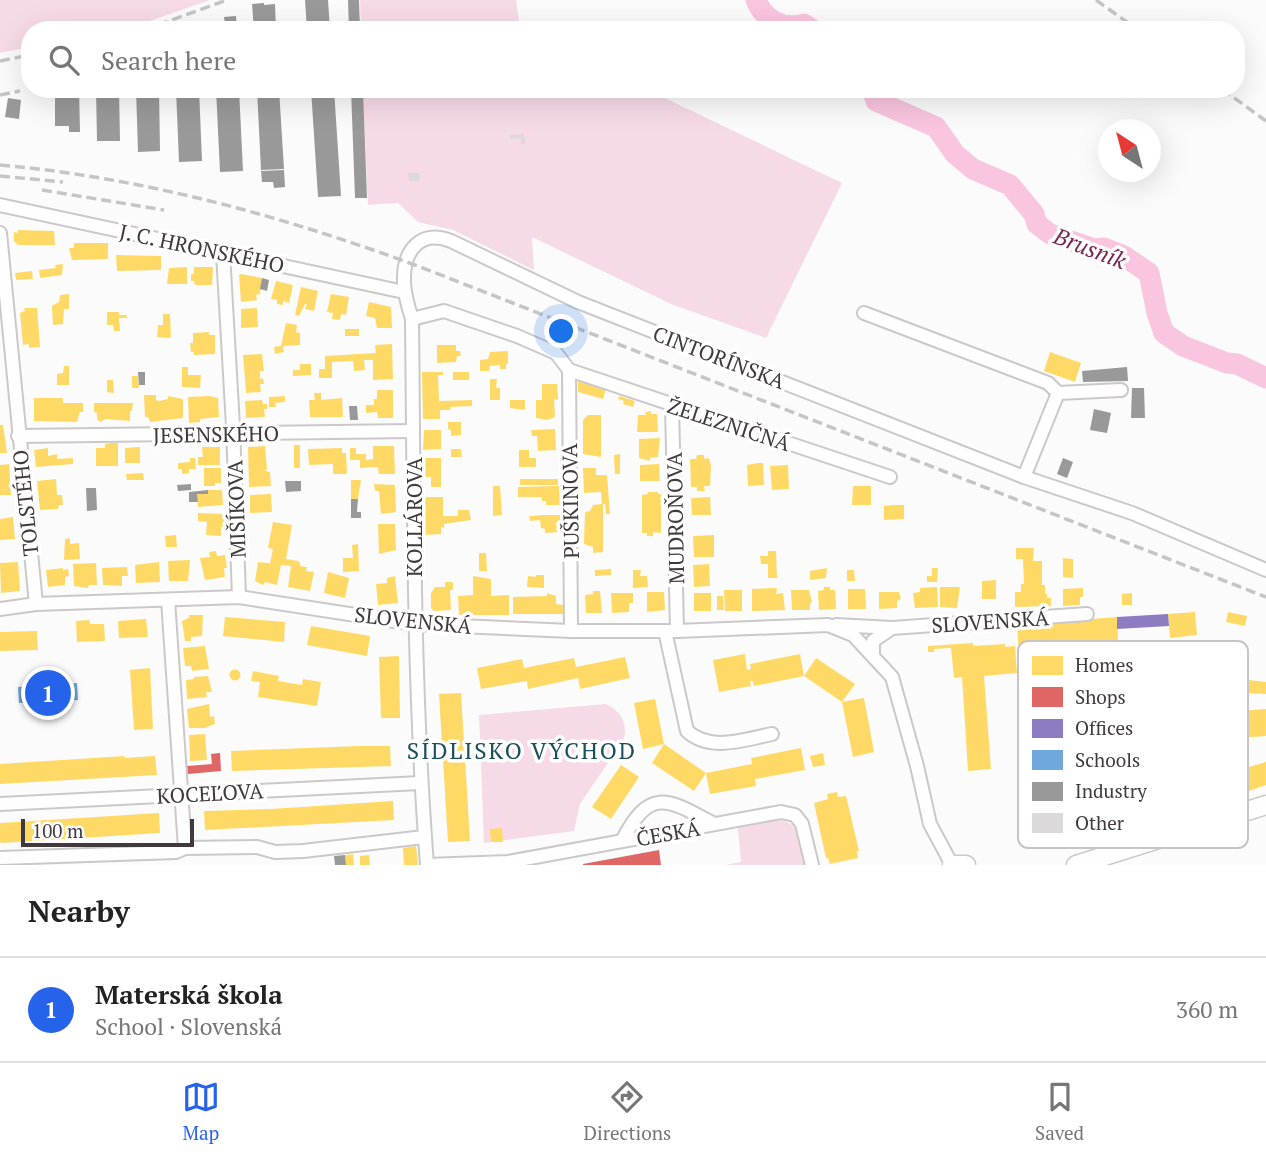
<!DOCTYPE html>
<meta charset="utf-8">
<style>
:root{--surface:#fff;--page:#f2f2f2;--text:#222;--muted:#767676;--line:#e0e0e0;--accent:#2563eb}
body{margin:0;font-family:"PT Serif",serif;background:var(--page);color:var(--text)}
.compass{position:absolute;left:1098px;top:119px;width:63px;height:63px;border-radius:50%;background:var(--surface);box-shadow:0 7px 28px #0002;rotate:324deg}
.scale{position:absolute;left:21px;bottom:18px;width:173px;box-sizing:border-box;padding-left:7px;border:4px solid #413a3d;border-top:0;font-size:19px;line-height:24px;white-space:nowrap;color:#413a3d;-webkit-text-stroke:5px #fff;paint-order:stroke}
.you{position:absolute;left:562px;top:332px;width:24px;height:24px;margin:-18px;border:5px solid #fff;border-radius:50%;background:#1a73e8;box-shadow:0 0 0 10px #1a73e833}
.badge{display:grid;place-items:center;width:46px;height:46px;border-radius:50%;background:var(--accent);color:#fff;font-size:23px;font-weight:700}
.pin{position:absolute;translate:-50% -50%;border:4px solid #fff;box-shadow:0 2px 7px #0006}
.list{margin:0;padding:0;list-style:none}
h2{display:flex;justify-content:space-between;align-items:center;height:91px;margin:0;padding:0 28px;font-size:30px}
h2 small{font-size:23px;font-weight:400;color:var(--muted)}
.list li{display:grid;grid-template-columns:46px 1fr auto;gap:21px;align-items:center;box-sizing:border-box;height:105px;padding:0 28px;border-top:2px solid var(--line)}
.list b{display:block;font-size:26px;white-space:nowrap}
.list p{margin:0;font-size:23px;white-space:nowrap;color:var(--muted)}
.list em{font-size:23px;font-style:normal;color:var(--muted)}
.icon{flex:none;width:38px;height:38px;fill:none;stroke:currentColor;stroke-width:2;stroke-linecap:round;stroke-linejoin:round}
.map{position:relative;flex:none;width:1266px;height:865px;overflow:hidden}
.search{position:absolute;background:var(--surface);box-shadow:0 7px 28px #0002;left:21px;right:21px;top:21px;height:77px;display:flex;align-items:center;gap:18px;box-sizing:border-box;padding:0 24px;border-radius:28px;color:var(--muted);font-size:26px}
.sheet{height:196px;background:var(--surface)}
nav{display:flex;justify-content:space-around;align-items:center;box-sizing:border-box;height:98px;border-top:2px solid var(--line);background:var(--surface);font-size:19px;color:var(--muted)}
nav a{display:grid;justify-items:center;gap:4px}
nav .on{color:var(--accent)}
.map>svg:first-child{display:block}
.green{fill:#f7dae8}
.homes{fill:#ffd966}
.shops{fill:#e06666}
.offices{fill:#8e7cc3}
.schools{fill:#6fa8dc}
.industry{fill:#999}
.lines{fill:none;stroke-linecap:round;stroke-linejoin:round}
.river{stroke:#fac5df;stroke-width:21}
.building{fill:#ddd9db}
.street-casing{stroke:#cbc8c9;stroke-width:16}
.secondary-casing{stroke:#cbc8c9;stroke-width:21}
.street{stroke:#fffefe;stroke-width:12}
.secondary{stroke:#fffefe;stroke-width:18}
.rail{stroke:#c6c5c6;stroke-width:3.5;stroke-dasharray:10 5;stroke-linecap:butt}
.labels{text-anchor:middle;dominant-baseline:central;stroke-width:7;stroke-linejoin:round;paint-order:stroke}
.street-label{font-size:21px;fill:#413a3d;stroke:#fff}
.water-label{font-size:23px;font-style:italic;fill:#7a2657;stroke:#fff}
.neighbourhood-label{font-size:23px;letter-spacing:2px;fill:#18505c;stroke:#fff}
.key{fill:#fff;stroke:#c6c4c5;stroke-width:2}
.key-label{font-size:19px;fill:#413a3d}
</style>
<div class="map">
<svg width="1266" height="865" viewBox="0 0 1266 865">
<rect width="100%" height="100%" fill="#fcfbfb"/>
<g class="green">
<polygon points="0,0 210,0 141,24 114,30 30,30 30,47 0,53"/>
<polygon points="360,0 516,0 520,28 522,30 361,30"/>
<polygon points="363,89 646,89 842,183 766,338 671,304 532,237 534,270 453,230 418,222 398,203 368,205"/>
<path d="M605,704C621,710 629,724 623,741L580,804L574,831L484,843L479,715Z"/>
<path d="M778,820C804,823 801,844 806,865H725L741,862L738,828Z"/>
</g>
<g class="homes">
<polygon points="18,230 54,231 55,245 18,245 14,241 14,232 18,233"/>
<polygon points="74,243 108,243 108,259 72,260 69,248 74,248"/>
<polygon points="116,255 161,256 161,270 117,271"/>
<polygon points="63,264 62,275 40,278 39,270 56,268 55,265"/>
<polygon points="187,267 187,284 167,284 169,268"/>
<polygon points="194,267 213,267 212,285 195,285 194,281 191,281 191,274 194,274"/>
<polygon points="32,271 33,279 16,280 15,273"/>
<polygon points="241,274 262,278 260,294 256,295 257,300 241,302 239,275"/>
<polygon points="276,281 293,285 289,303 283,301 283,305 277,304 277,300 271,299"/>
<polygon points="301,287 318,291 314,311 305,309 307,304 305,304 299,316 295,315"/>
<polygon points="69,294 69,309 64,309 63,324 53,325 52,306 59,302 60,295"/>
<polygon points="331,294 349,297 346,315 341,314 340,320 332,319 333,313 327,312"/>
<polygon points="369,302 391,307 392,328 377,328 375,318 366,316"/>
<polygon points="24,308 37,308 40,347 29,348 29,344 23,345 20,313 25,311"/>
<polygon points="257,308 258,327 241,328 241,309"/>
<polygon points="107,312 119,312 119,315 127,315 127,318 119,318 120,331 114,331 113,325 107,325"/>
<polygon points="163,314 170,314 171,338 157,337 158,325 163,325"/>
<polygon points="286,323 297,325 296,332 300,333 300,345 283,346 284,352 275,354 274,347 281,346"/>
<rect x="345" y="329" width="14" height="7"/>
<polygon points="209,332 209,335 215,335 215,354 194,355 194,352 191,352 190,343 193,343 193,333"/>
<polygon points="392,344 393,379 373,380 373,360 364,360 365,370 354,371 353,361 332,362 332,378 319,378 319,369 325,369 325,356 376,353 375,345"/>
<polygon points="437,345 456,345 456,351 460,351 461,356 457,356 456,362 437,363"/>
<polygon points="508,351 508,364 506,364 506,369 500,369 500,365 490,366 489,371 480,371 480,360 488,359 490,352"/>
<polygon points="1050,352 1081,363 1075,382 1044,371"/>
<polygon points="262,354 264,371 260,371 260,379 263,378 264,384 260,384 261,392 246,393 243,355"/>
<polygon points="300,364 311,364 311,375 293,376 293,370 300,370"/>
<polygon points="64,366 69,366 69,385 57,385 57,374 63,373"/>
<polygon points="182,367 188,367 188,375 201,375 200,388 182,387"/>
<polygon points="422,372 443,372 443,375 438,375 439,401 472,400 472,406 450,407 451,410 440,410 440,419 423,419"/>
<rect x="453" y="372" width="16" height="8"/>
<polygon points="132,376 138,376 139,388 132,388"/>
<polygon points="490,379 497,379 496,388 500,388 500,400 490,400"/>
<polygon points="107,380 113,380 114,393 107,392"/>
<polygon points="578,381 606,389 603,399 578,392"/>
<polygon points="542,384 557,384 558,400 554,399 555,417 547,420 536,418 536,400 542,400"/>
<polygon points="377,390 393,390 393,418 378,418 377,412 366,413 366,405 374,405 374,399 377,399"/>
<polygon points="314,393 321,393 321,400 342,398 343,417 310,417 309,400 315,400"/>
<polygon points="144,395 156,395 156,400 159,401 168,399 168,396 183,399 183,418 150,422 148,417 145,417"/>
<polygon points="209,396 218,398 219,417 200,419 200,422 189,423 188,397"/>
<polygon points="285,396 285,402 275,403 276,407 269,407 269,397"/>
<polygon points="619,396 635,401 633,407 623,404 624,401 618,399"/>
<polygon points="34,398 63,398 63,403 83,403 83,412 80,412 77,422 34,421"/>
<polygon points="262,400 263,404 267,404 267,409 264,409 265,417 246,418 245,401"/>
<polygon points="510,400 525,400 525,410 510,408"/>
<polygon points="94,403 133,403 132,411 130,411 130,421 106,419 100,422 97,419 97,413 94,412"/>
<polygon points="651,411 651,414 657,414 658,432 637,432 638,415 646,415 645,412"/>
<polygon points="601,415 601,457 583,454 583,420 588,415"/>
<polygon points="448,422 461,422 461,435 451,436 451,430 448,429"/>
<polygon points="0,425 3,425 7,453 0,453"/>
<polygon points="555,429 556,450 538,451 537,436 532,436 531,430"/>
<polygon points="424,430 441,430 441,449 423,450"/>
<polygon points="660,438 658,457 650,458 650,461 639,458 639,439"/>
<polygon points="110,443 118,443 118,466 96,466 96,448 105,448 105,444"/>
<rect x="294" y="445" width="6" height="23"/>
<polygon points="265,446 267,469 265,471 270,472 271,486 249,487 248,447"/>
<polygon points="373,446 394,446 395,474 379,474 378,467 360,468 360,460 350,460 350,448 356,448 356,454 366,454 366,460 373,459"/>
<polygon points="140,447 140,463 125,463 125,448"/>
<polygon points="202,447 220,447 220,465 198,465 198,457 203,457"/>
<polygon points="48,448 48,456 57,454 57,459 73,458 73,464 36,467 34,450"/>
<polygon points="342,448 342,453 346,453 347,474 333,474 333,464 309,465 308,449"/>
<polygon points="451,449 461,449 462,457 451,457"/>
<polygon points="519,450 529,450 529,458 536,458 536,467 519,467"/>
<polygon points="620,454 620,474 615,474 614,455"/>
<polygon points="697,455 704,455 704,459 709,458 711,466 710,486 704,486 705,491 697,491 697,487 691,487 690,459 696,459"/>
<polygon points="190,458 195,458 196,469 189,469 189,473 182,474 182,469 178,469 178,463 190,462"/>
<polygon points="424,458 441,458 441,487 431,487 431,477 425,477"/>
<polygon points="758,463 763,463 764,485 748,486 747,465"/>
<polygon points="9,464 11,495 0,495 0,465"/>
<polygon points="659,464 660,481 640,481 640,465"/>
<polygon points="788,465 789,489 772,490 770,466"/>
<polygon points="204,468 221,468 221,483 215,483 215,486 204,486"/>
<polygon points="583,468 596,468 596,475 607,475 610,514 606,514 605,504 603,504 603,552 593,553 593,547 584,544 585,512 590,511 593,505 602,504 601,492 584,493"/>
<polygon points="143,473 144,480 127,480 126,474"/>
<polygon points="56,479 57,495 62,495 63,505 59,505 58,509 40,510 37,481"/>
<rect x="520" y="479" width="38" height="6"/>
<polygon points="351,480 361,480 358,499 351,499"/>
<polygon points="374,484 395,485 396,512 381,514 379,491 375,491"/>
<polygon points="493,486 500,486 502,515 493,516"/>
<polygon points="559,486 560,505 546,505 546,501 542,501 542,497 518,497 518,487"/>
<polygon points="853,486 871,486 871,505 852,505"/>
<polygon points="208,490 222,490 223,505 198,507 197,494 208,494"/>
<polygon points="648,492 658,492 658,494 661,494 661,533 653,532 653,536 647,536 647,533 642,533 642,495 648,494"/>
<polygon points="271,494 272,512 250,513 250,495"/>
<polygon points="425,497 443,497 443,516 458,516 458,510 469,510 471,520 444,524 444,528 441,527 441,534 425,535"/>
<polygon points="710,497 711,515 692,515 691,498"/>
<polygon points="893,505 904,505 904,519 884,520 884,506"/>
<polygon points="198,513 224,514 224,527 221,527 221,536 206,535 207,522 198,521"/>
<polygon points="544,515 560,515 560,532 545,533 545,529 541,528 540,520 530,521 529,516"/>
<polygon points="13,517 15,539 0,540 0,519"/>
<polygon points="273,522 292,525 286,559 298,561 300,563 300,566 307,567 306,571 314,572 310,591 288,587 291,566 281,565 277,585 265,582 263,585 255,581 258,562 277,564 270,563 273,549 268,548"/>
<polygon points="378,524 395,524 396,550 379,554"/>
<polygon points="176,535 177,547 166,547 165,536"/>
<polygon points="714,535 714,557 694,557 693,536"/>
<polygon points="70,538 70,544 79,543 80,559 64,560 65,539"/>
<polygon points="358,544 359,571 343,572 343,558 353,558 352,545"/>
<polygon points="1016,548 1034,548 1033,561 1042,561 1042,585 1045,585 1045,594 1047,594 1047,598 1051,598 1051,606 1015,607 1015,592 1021,592 1021,584 1024,584 1023,559 1016,559"/>
<polygon points="216,551 217,556 225,555 227,568 224,568 225,577 205,580 200,558 210,557 209,552"/>
<polygon points="768,551 776,551 777,578 768,578 768,564 761,564 760,556 768,556"/>
<polygon points="479,553 486,553 487,571 479,571"/>
<polygon points="1063,558 1073,559 1073,578 1063,577"/>
<polygon points="190,560 188,581 169,581 168,561"/>
<polygon points="18,562 20,591 1,593 0,563"/>
<polygon points="159,562 160,582 136,583 135,565"/>
<polygon points="96,563 97,585 89,585 88,588 74,586 73,564"/>
<polygon points="709,564 710,586 694,587 693,565"/>
<polygon points="127,567 128,576 122,576 122,586 103,585 102,568"/>
<polygon points="63,568 63,570 68,569 69,576 65,577 65,585 48,587 46,570"/>
<polygon points="827,568 826,578 810,580 810,571"/>
<polygon points="932,568 938,568 937,582 927,582 927,576 932,576"/>
<polygon points="611,569 611,575 595,576 595,570"/>
<polygon points="633,570 641,570 640,576 647,576 648,587 633,588"/>
<polygon points="847,570 854,570 855,581 847,581"/>
<polygon points="328,572 349,578 345,598 324,593"/>
<polygon points="536,575 544,575 544,588 527,587 528,576 536,577"/>
<polygon points="395,576 398,603 378,605 376,584 387,583 387,578"/>
<polygon points="473,576 491,579 491,596 509,595 509,615 459,615 458,596 473,595"/>
<polygon points="996,580 996,599 982,599 982,581"/>
<polygon points="445,582 453,582 453,590 450,590 451,610 434,611 431,608 431,593 435,587 445,587"/>
<polygon points="824,587 830,587 830,590 835,590 836,609 819,610 818,591 824,590"/>
<polygon points="937,587 938,607 915,608 913,593 920,592 920,588"/>
<polygon points="940,587 960,587 957,608 940,607"/>
<polygon points="777,588 776,594 783,593 785,610 752,611 752,589"/>
<polygon points="1083,588 1083,597 1080,597 1080,605 1063,606 1063,589"/>
<polygon points="848,589 865,589 866,609 848,609"/>
<polygon points="724,590 742,590 742,611 725,611"/>
<polygon points="791,590 809,590 812,602 810,604 810,610 792,610"/>
<polygon points="593,591 600,591 602,613 586,613 585,595 593,594"/>
<polygon points="647,592 664,592 665,610 647,612"/>
<polygon points="879,592 899,592 901,599 897,601 897,608 879,609"/>
<polygon points="547,593 556,596 556,604 563,605 563,614 513,614 513,597 547,596"/>
<polygon points="611,593 633,593 633,603 629,603 629,612 612,613"/>
<rect x="694" y="593" width="17" height="18"/>
<polygon points="1132,593 1132,605 1122,605 1122,594"/>
<polygon points="717,596 723,596 724,610 717,610"/>
<polygon points="1195,612 1197,635 1170,638 1168,614"/>
<polygon points="1228,612 1247,616 1245,626 1226,622"/>
<polygon points="189,615 203,615 202,636 191,637 191,641 185,641 182,621 189,618"/>
<polygon points="225,617 285,622 284,642 223,636"/>
<polygon points="1117,617 1118,640 1026,645 1026,654 1019,654 1017,625"/>
<polygon points="146,619 148,637 119,638 118,621"/>
<polygon points="89,620 90,624 104,624 105,641 77,642 76,621"/>
<polygon points="311,626 370,636 367,656 307,645"/>
<polygon points="37,631 38,650 0,651 0,632"/>
<polygon points="973,643 973,646 1005,644 1005,647 1015,646 1017,673 984,676 991,769 968,771 962,677 954,678 951,648 934,649 934,652 928,652 928,646"/>
<polygon points="205,646 209,669 192,671 191,666 185,666 183,648"/>
<polygon points="745,654 747,670 751,669 750,664 800,654 804,676 816,658 855,684 842,702 864,698 874,752 853,757 842,702 804,676 754,686 753,681 750,681 751,686 719,692 713,660"/>
<polygon points="1221,655 1225,712 1266,709 1266,736 1227,739 1230,782 1183,785 1175,679 1206,675 1205,656"/>
<polygon points="399,656 400,718 381,718 379,657"/>
<polygon points="625,657 630,678 580,689 578,678 528,689 527,681 481,689 477,668 522,659 524,668 574,658 576,667"/>
<polygon points="150,668 153,729 134,730 130,670"/>
<circle cx="235" cy="675" r="5.5"/>
<polygon points="253,671 279,676 278,681 302,685 303,679 321,682 317,706 258,697 260,682 251,681"/>
<polygon points="208,676 212,692 206,692 207,697 187,699 186,680 194,679 194,677"/>
<polygon points="1249,680 1266,682 1266,694 1245,693"/>
<polygon points="461,693 470,841 448,842 439,694"/>
<polygon points="655,699 664,744 643,749 634,703"/>
<polygon points="209,704 210,717 214,716 215,724 205,728 189,728 187,709"/>
<polygon points="205,734 207,760 190,761 189,735"/>
<polygon points="664,744 706,773 694,791 652,763"/>
<polygon points="360,746 390,746 391,766 232,771 231,751"/>
<polygon points="801,748 805,770 755,779 756,786 710,794 706,773 752,764 751,758"/>
<polygon points="823,753 825,765 813,767 810,756"/>
<polygon points="125,756 124,758 155,756 157,775 0,784 0,764"/>
<polygon points="1266,762 1266,785 1246,792 1239,770"/>
<polygon points="621,765 639,777 611,819 592,807"/>
<polygon points="837,792 838,797 846,796 859,851 857,851 858,858 830,864 828,858 826,858 814,803 828,799 827,794"/>
<polygon points="393,801 394,820 205,830 204,811 271,809"/>
<polygon points="159,813 160,833 1,843 0,841 0,823"/>
<polygon points="502,828 503,842 491,842 490,829"/>
<polygon points="416,846 418,865 404,865 403,848"/>
<polygon points="353,854 354,865 346,865 345,855"/>
<polygon points="369,855 370,865 360,865 360,856"/>
</g>
<g class="shops">
<polygon points="220,753 221,771 188,774 187,766 212,764 211,754"/>
<polygon points="659,850 661,865 583,865 583,864"/>
</g>
<polygon class="offices" points="1168,614 1169,626 1117,629 1117,617"/>
<polygon class="schools" points="77,683 78,700 19,703 18,687"/>
<g class="industry">
<polygon points="305,0 328,0 330,30 307,30"/>
<polygon points="348,0 359,0 360,30 349,30"/>
<polygon points="264,3 264,5 275,4 276,30 254,30 252,4"/>
<polygon points="236,16 237,30 213,30 213,25 225,24 224,17"/>
<polygon points="55,89 79,89 80,132 69,132 69,126 55,126"/>
<polygon points="96,89 119,89 120,141 97,141"/>
<polygon points="136,89 159,89 160,151 138,152"/>
<polygon points="176,89 199,89 202,161 179,162"/>
<polygon points="216,89 239,89 243,171 220,172"/>
<polygon points="257,89 279,89 284,169 261,170"/>
<polygon points="311,89 334,89 341,196 318,197"/>
<polygon points="351,89 363,89 367,198 355,198"/>
<polygon points="8,98 21,100 19,119 5,117"/>
<polygon points="284,170 285,187 274,188 273,182 262,182 261,171"/>
<polygon points="262,278 269,280 267,291 260,289"/>
<polygon points="1127,367 1128,381 1083,382 1082,371"/>
<polygon points="138,372 145,372 145,385 139,385"/>
<polygon points="1132,388 1144,388 1145,418 1131,418"/>
<polygon points="349,406 357,406 358,420 350,420"/>
<polygon points="1094,409 1111,413 1107,433 1090,430"/>
<polygon points="1063,458 1073,462 1067,478 1057,474"/>
<polygon points="285,481 301,481 301,491 286,492"/>
<polygon points="191,484 191,490 178,491 177,485"/>
<polygon points="86,488 96,488 97,510 87,511"/>
<polygon points="208,490 208,494 197,494 198,502 189,502 189,492"/>
<polygon points="351,499 358,499 357,512 361,512 361,518 351,518"/>
<polygon points="345,855 346,865 335,865 334,856"/>
</g>
<g class="lines">
<g class="river">
<path d="M756,0C764,20 783,30 804,24L813,30"/>
<polyline points="872,89 876,101 936,127 955,154 973,169 1010,185 1034,214 1037,224 1050,234 1094,249 1104,248 1124,256 1149,273 1157,313 1164,333 1183,346 1227,363 1237,364 1266,378"/>
</g>
</g>
<g class="building">
<polygon points="524,134 525,144 521,145 521,138 510,139 510,135"/>
<polygon points="408,173 419,173 419,181 409,181"/>
</g>
<g class="lines">
<g class="street-casing">
<g id="street">
<polyline points="0,205 404,292"/>
<polyline points="0,233 36,604"/>
<polyline points="223,253 233,426 239,597"/>
<polyline points="864,313 1048,383 1058,393 1024,477"/>
<polyline points="412,319 444,311 517,336 556,353 569,370"/>
<polyline points="569,370 890,477"/>
<polyline points="569,370 571,631"/>
<polyline points="1058,393 1121,390"/>
<polyline points="672,405 677,631"/>
<polyline points="18,436 413,431"/>
<polyline points="168,600 185,848"/>
<polyline points="0,609 36,604 239,597 414,624 571,631 677,631 828,625 853,635 892,677 917,766 930,824 952,865"/>
<polyline points="836,625 892,628 1087,614"/>
<path d="M665,631L687,731C710,752 743,740 772,734"/>
<polyline points="873,654 873,641 892,628"/>
<polyline points="0,804 420,783"/>
<path d="M622,841C650,786 668,799 714,824"/>
<polyline points="0,858 176,852 185,848 257,847 275,852 303,851 424,837"/>
<path d="M427,865C413,683 414,501 412,319C408,306 404,294 404,281C403,251 420,229 451,241L578,302L1024,477L1132,513L1266,570"/>
<polyline points="427,865 508,862 781,812 795,815 802,824 812,865"/>
</g>
</g>
<g class="secondary-casing">
<g id="secondary">
<polyline points="952,865 966,865"/>
<polyline points="1076,865 1266,805"/>
</g>
</g>
<use href="#street" class="street"/>
<use href="#secondary" class="secondary"/>
<g class="rail">
<polyline points="1096,0 1138,30"/>
<polyline points="144,30 227,0"/>
<polyline points="0,61 30,55"/>
<polyline points="1222,89 1266,121"/>
<polyline points="0,95 20,91"/>
<path d="M0,165C146,178 286,217 423,268L1266,597"/>
<polyline points="0,176 63,182"/>
<polyline points="42,190 164,210"/>
</g>
</g>
<g class="labels">
<g class="street-label">
<text transform="translate(202 248) rotate(12)">J. C. HRONSKÉHO</text>
<text transform="translate(719 357) rotate(21)">CINTORÍNSKA</text>
<text transform="translate(729 424) rotate(18)">ŽELEZNIČNÁ</text>
<text transform="translate(216 434) rotate(-1)">JESENSKÉHO</text>
<text transform="translate(570 501) rotate(-91)">PUŠKINOVA</text>
<text transform="translate(25 503) rotate(-96)">TOLSTÉHO</text>
<text transform="translate(236 509) rotate(-92)">MIŠÍKOVA</text>
<text transform="translate(414 517) rotate(-90)">KOLLÁROVA</text>
<text transform="translate(675 518) rotate(-91)">MUDROŇOVA</text>
<text transform="translate(413 620) rotate(6)">SLOVENSKÁ</text>
<text transform="translate(990 621) rotate(-4)">SLOVENSKÁ</text>
<text transform="translate(210 793) rotate(-3)">KOCEĽOVA</text>
<text transform="translate(668 833) rotate(-10)">ČESKÁ</text>
</g>
<g class="water-label">
<text transform="translate(1090 248) rotate(21)">Brusník</text>
</g>
<g class="neighbourhood-label">
<text x="522" y="750">SÍDLISKO VÝCHOD</text>
</g>
</g>
<rect x="1018" y="641" width="230" height="207" rx="10" class="key"/>
<rect x="1032" y="656" width="31" height="19" fill="#ffd966"/>
<rect x="1032" y="687" width="31" height="20" fill="#e06666"/>
<rect x="1032" y="719" width="31" height="19" fill="#8e7cc3"/>
<rect x="1032" y="750" width="31" height="20" fill="#6fa8dc"/>
<rect x="1032" y="782" width="31" height="19" fill="#999"/>
<rect x="1032" y="813" width="31" height="20" fill="#ddd9db"/>
<g class="key-label">
<text x="1075" y="672">Homes</text>
<text x="1075" y="704">Shops</text>
<text x="1075" y="735">Offices</text>
<text x="1075" y="767">Schools</text>
<text x="1075" y="798">Industry</text>
<text x="1075" y="830">Other</text>
</g>
</svg>
<svg class="compass" viewBox="-18 -18 36 36"><path d="M0-13l5 13h-10z" fill="#e53935"/><path d="M0 13l5-13h-10z" fill="#767676"/></svg>
<div class="scale">100 m</div>
<div class="you"></div>
<div class="pin badge" style="left:48px;top:693px">1</div>
<div class="search"><svg class="icon" aria-label="search" viewBox="0 0 24 24"><circle cx="10" cy="10" r="6"/><path d="M15 15l6 6"/></svg>Search here</div>
</div>
<section class="sheet">
<h2>Nearby<small></small></h2>
<ul class="list">
<li><span class="badge">1</span><div><b>Materská škola</b><p>School · Slovenská</p></div><em>360 m</em></li>
</ul>
</section>
<nav>
<a class="on"><svg class="icon" aria-label="map" viewBox="0 0 24 24"><path d="M3 6l6-2 6 2 6-2v14l-6 2-6-2-6 2zM9 4v14M15 6v14"/></svg>Map</a>
<a><svg class="icon" aria-label="directions" viewBox="0 0 24 24"><path d="M12 3l9 9-9 9-9-9zM9 14v-3h6M13 9l2 2-2 2"/></svg>Directions</a>
<a><svg class="icon" aria-label="saved" viewBox="0 0 24 24"><path d="M7 4h10v16l-5-4-5 4z"/></svg>Saved</a>
</nav>
